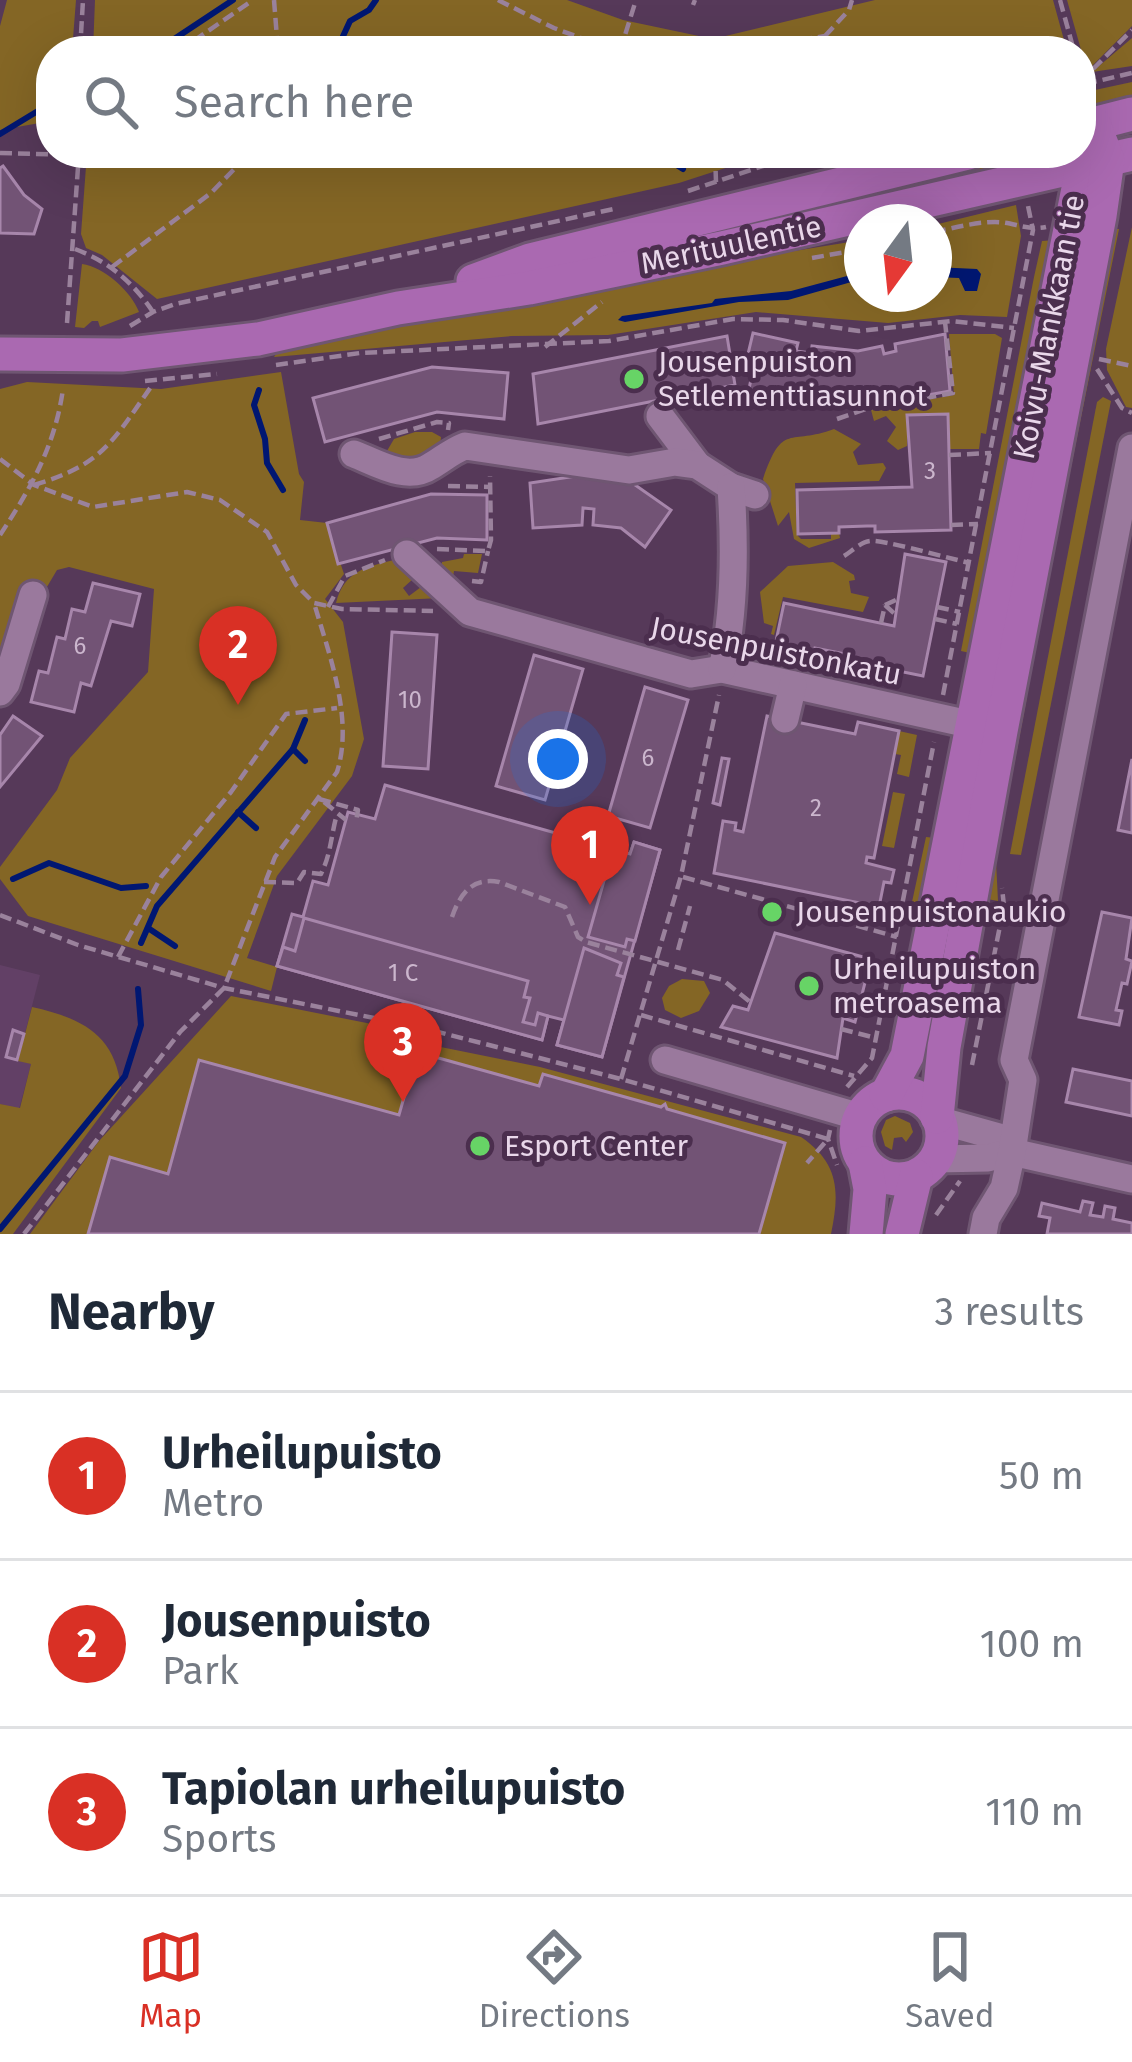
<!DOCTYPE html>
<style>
:root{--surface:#fff;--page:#f2f2f3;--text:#1f2937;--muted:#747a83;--line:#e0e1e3;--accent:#d93025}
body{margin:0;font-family:"Fira Sans",sans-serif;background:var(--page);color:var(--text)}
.compass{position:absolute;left:844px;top:204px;width:108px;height:108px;border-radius:50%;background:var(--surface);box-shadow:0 12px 48px #0002;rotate:195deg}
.you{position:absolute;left:558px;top:759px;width:42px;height:42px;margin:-30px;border:9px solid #fff;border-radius:50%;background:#1a73e8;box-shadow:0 0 0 18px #1a73e833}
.badge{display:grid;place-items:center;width:78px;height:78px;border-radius:50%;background:var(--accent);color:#fff;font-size:39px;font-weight:700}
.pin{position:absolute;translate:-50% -99px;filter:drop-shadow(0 3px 6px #0008)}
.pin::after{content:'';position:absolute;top:63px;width:42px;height:36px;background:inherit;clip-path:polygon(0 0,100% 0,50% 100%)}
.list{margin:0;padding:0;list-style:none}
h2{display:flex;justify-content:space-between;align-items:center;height:156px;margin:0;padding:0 48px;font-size:51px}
h2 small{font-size:39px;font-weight:400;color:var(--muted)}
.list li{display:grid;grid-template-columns:78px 1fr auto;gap:36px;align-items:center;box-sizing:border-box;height:168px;padding:0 48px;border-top:3px solid var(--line)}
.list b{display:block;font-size:45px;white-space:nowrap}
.list p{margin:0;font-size:39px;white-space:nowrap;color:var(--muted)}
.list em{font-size:39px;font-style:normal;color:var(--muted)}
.icon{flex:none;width:66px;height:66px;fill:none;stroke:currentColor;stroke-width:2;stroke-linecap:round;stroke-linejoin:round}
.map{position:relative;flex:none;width:1132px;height:1234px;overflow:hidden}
.search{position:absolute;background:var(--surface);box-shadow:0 12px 48px #0002;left:36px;right:36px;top:36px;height:132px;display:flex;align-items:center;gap:30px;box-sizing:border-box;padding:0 42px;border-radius:48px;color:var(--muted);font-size:45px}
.sheet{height:660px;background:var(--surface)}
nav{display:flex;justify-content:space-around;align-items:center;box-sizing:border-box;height:168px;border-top:3px solid var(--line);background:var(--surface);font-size:33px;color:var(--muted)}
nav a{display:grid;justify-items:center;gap:6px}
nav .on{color:var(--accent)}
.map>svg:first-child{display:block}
.built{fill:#624066}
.green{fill:#846625}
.water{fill:#001772}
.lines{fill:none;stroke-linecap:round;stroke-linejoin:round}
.stream{stroke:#001772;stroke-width:6}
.building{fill:#725375;stroke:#a786ab;stroke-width:3}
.minor-casing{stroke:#6f5672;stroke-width:33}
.major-casing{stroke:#6f5672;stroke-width:39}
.path{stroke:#9a829c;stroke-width:4.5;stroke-dasharray:12 6;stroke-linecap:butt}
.minor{stroke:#9a799d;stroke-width:27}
.major{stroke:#aa69b1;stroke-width:33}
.poi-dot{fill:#67d466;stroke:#4b2e4e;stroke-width:4.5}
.labels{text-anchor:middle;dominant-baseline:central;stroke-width:10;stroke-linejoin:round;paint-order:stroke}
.number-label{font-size:24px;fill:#cbb6cd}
.street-label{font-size:30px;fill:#e9d7ea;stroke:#4b2e4e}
.poi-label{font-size:30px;fill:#e9d7ea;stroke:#4b2e4e;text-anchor:start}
</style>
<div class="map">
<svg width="1132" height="1234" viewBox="0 0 1132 1234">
<rect width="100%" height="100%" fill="#563959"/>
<polygon class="built" points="0,965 40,975 18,1060 31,1064 19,1109 0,1104"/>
<g class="green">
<polygon points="7,0 76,0 72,51 51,51 51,121 0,130 0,26"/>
<polygon points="95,0 567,0 623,20 713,39 875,0 1053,0 1067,51 93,51"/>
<polygon points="1067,0 1132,0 1132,26 1087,71"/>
<polygon points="1132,38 1132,66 1092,72"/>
<polygon points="1132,82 1132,101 1081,114 1081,93"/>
<polygon points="87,153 772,153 679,183 157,299 102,255 86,248 81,234"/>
<polygon points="1010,156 1013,170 693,238 692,235 910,176"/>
<polygon points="1016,205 1021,236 1007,317 960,315 888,323 756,312 608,335 512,336 274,357 278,351 417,321 508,309 751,258 862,240 862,294 934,294 934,225"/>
<polygon points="1132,227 1132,408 1126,407 1107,370 1106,349"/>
<polygon points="1110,229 1119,229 1058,532 1050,530"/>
<polygon points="1056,240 979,655 961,651 1034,277 1042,241"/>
<path d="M82,264C104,267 131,291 139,312L100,327L98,321H92L84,328L75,327Z"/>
<polygon points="949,334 995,334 1002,338 986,434 981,433 979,449 949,449 947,414 907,415 907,446 898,450 887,441 896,427 886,416 874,421 871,410 954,395"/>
<polygon points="281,372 299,474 304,482 300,520 327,523 344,574 325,599 343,622 364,739 352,776 277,876 247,958 277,967 271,991 28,916 0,879 0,867 57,790 70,758 148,672 154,589 69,567 57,570 0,666 0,389 27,382 161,389"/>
<polygon points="1103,397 1111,401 1021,855 1010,854 1097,402"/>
<path d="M834,429L861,444L853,452L858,465L883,463L886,468L879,481L795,483L797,535L801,539H831V533H839L840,538L809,548L794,539L789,512L778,526L763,479C783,421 789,446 834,429Z"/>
<polygon points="415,432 432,432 441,437 440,446 429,459 384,456 394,439"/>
<polygon points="464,554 482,554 478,573 454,571 453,577 441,574 442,562 463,558"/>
<path d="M394,560L414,578L403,588L409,596L425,584L441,598L336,603C344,571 366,567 394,560Z"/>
<polygon points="833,562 854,575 855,580 849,581 851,593 869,597 863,612 783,597 774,635 771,634 773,626 764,623 760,592 788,566"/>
<polygon points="1019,696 1027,697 996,861 998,901 987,899"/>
<polygon points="899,731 917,735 909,777 897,774 901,755 895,754"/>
<polygon points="893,792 905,794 894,848 882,846"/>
<polygon points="926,837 936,838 920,904 912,902"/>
<polygon points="682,979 704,981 710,993 699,1011 681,1018 665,1010 662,998 669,986"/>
<path d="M231,996L417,1033L416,1042L540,1067L801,1137C839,1163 840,1191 831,1234H30L99,1141Z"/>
<path d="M32,1007C81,1018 115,1034 121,1088L13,1234H0V1104L20,1108L31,1064L18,1061Z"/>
<polygon points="895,1116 910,1123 913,1132 906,1142 902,1137 894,1138 892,1150 885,1146 881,1132 886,1120"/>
</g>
<g class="water">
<polygon points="934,267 977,269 981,274 977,291 965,291 959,278 934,277"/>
<polygon points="862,272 862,279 788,300 739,302 625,322 618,320 622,316 712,303 715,299 791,291"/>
</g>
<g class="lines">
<g class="stream">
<polyline points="156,51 233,0"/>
<polyline points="341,51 339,45 350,21 369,10 376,0"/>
<polyline points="0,134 51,103"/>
<polyline points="657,153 683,169"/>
<polyline points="259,390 254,405 265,439 267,463 283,490"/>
<polyline points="293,749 305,761"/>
<polyline points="238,812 256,828"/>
<polyline points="13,879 49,863 121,888 146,886"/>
<polyline points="148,928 175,946"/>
<polyline points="141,943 157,906 293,749 305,720"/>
<polyline points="0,1229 125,1076 141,1025 138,989"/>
</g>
</g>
<g class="building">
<polygon points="3,166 24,195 42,209 34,234 0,233 0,168"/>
<polygon points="753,333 798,343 796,351 811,353 812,346 858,351 882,346 884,354 896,351 895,344 945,334 950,391 872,405 870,398 862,399 863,406 830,406 831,399 823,397 821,405 803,401 805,393 789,390 787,398 749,389 756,355 748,354"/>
<polygon points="727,336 735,385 538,424 533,374"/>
<polygon points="432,367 508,373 504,419 437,412 325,442 313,398"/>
<polygon points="948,414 951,530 875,532 875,526 867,526 839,527 839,533 798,534 797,490 912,487 907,415"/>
<polygon points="583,475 628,480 671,510 645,547 621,528 593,525 594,509 583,508 582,525 533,528 530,483"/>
<polygon points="431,494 487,495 487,540 437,538 338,564 327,523"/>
<polygon points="905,554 946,562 923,676 849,661 850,655 815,648 814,654 775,646 784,603 894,626"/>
<polygon points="93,583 140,594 132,626 111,621 91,686 81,683 74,712 31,702 39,671 48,673 57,637 65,639 72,609 85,612"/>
<polygon points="392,632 437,635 428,769 383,766"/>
<polygon points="534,655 583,669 545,800 496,786"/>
<polygon points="645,687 688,700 650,828 608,816"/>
<polygon points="13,716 42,736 0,787 0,735"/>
<polygon points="767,716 855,734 858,722 899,731 874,858 867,857 866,863 894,870 891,883 884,882 879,907 714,873 723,821 736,823 735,830 743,832"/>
<polygon points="722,758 729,759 720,805 713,803"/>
<polygon points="1132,759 1132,833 1118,830"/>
<polygon points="385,785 630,854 634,842 660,850 602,1057 557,1045 564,1020 548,1016 542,1040 277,966 292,914 303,917 313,881 328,885 348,812 375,819"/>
<polygon points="634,842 660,850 635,941 627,939 625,947 588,937 613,849 630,854"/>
<polygon points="1102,912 1132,918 1126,959 1132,961 1127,984 1122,983 1116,1010 1122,1011 1119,1025 1079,1017"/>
<polygon points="304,918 528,981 524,997 530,998 523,1022 535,1025 538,1013 548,1016 542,1040 277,966 283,947 295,951"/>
<polygon points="775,933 871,959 855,1022 843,1018 837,1058 721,1027 733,1006 748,1010"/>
<polygon points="584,948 621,963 617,975 624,977 602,1057 557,1045"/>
<polygon points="13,1030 24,1034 17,1060 6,1057"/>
<polygon points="417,1052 539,1086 543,1074 661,1107 665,1104 667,1109 785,1143 759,1234 88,1234 110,1157 168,1174 199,1060 399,1115"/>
<polygon points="1073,1069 1132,1081 1132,1116 1066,1102"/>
<polygon points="1083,1201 1093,1203 1090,1215 1103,1217 1105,1206 1115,1208 1113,1219 1132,1223 1132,1234 1047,1234 1050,1218 1039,1216 1042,1203 1080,1212"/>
</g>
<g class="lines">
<g class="minor-casing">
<g id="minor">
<polyline points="660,416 697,465"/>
<path d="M354,454C377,463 407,482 431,466C443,459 452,451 465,446L629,470L675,462L697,465L731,487L755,495"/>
<polyline points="407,554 470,612 691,674 722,669 991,729"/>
<path d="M722,669C735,611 735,546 731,487"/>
<polyline points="0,692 6,684 33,595"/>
<polyline points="785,719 793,685"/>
<polyline points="665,1060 860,1117"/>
<polyline points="938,1120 999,1137 1012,1152"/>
<polyline points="935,1159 988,1158 1012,1152 1132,1179"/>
<polyline points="983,1234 986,1218 1004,1188 1012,1152 1023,1080 1014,1060 1132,448"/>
</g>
</g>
<g class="major-casing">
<g id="major">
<polyline points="1081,127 1132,114"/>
<polyline points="473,281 530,260 968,153"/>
<polyline points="0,354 122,355 258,339 398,308 529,288 722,248 1132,154"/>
<circle cx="899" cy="1136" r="43"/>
<polyline points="886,1095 907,1056 1086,148"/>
<polyline points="937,1117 944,1047 1001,731 1100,216 1108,160 1094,124"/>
<polyline points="865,1163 870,1189 866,1234"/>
<polyline points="902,1234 916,1176"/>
</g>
</g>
<g class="path">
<polyline points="274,0 278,51"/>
<polyline points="498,0 554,28 616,51"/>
<polyline points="1060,0 1074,51"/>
<polyline points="693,5 695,0"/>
<polyline points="825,36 849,10 852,0"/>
<polyline points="825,36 843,51"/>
<polyline points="80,51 83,0"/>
<polyline points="179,51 253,0"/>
<polyline points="620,51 636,0"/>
<polyline points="729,51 825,36"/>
<polyline points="1083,84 1093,69 1132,30"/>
<polyline points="1085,84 1132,73"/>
<polyline points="0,153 79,155"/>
<polyline points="715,153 716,182"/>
<polyline points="688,191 802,153"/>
<path d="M934,232C954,228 975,222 995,222C1013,222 1028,231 1046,227"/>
<path d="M75,249C109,262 132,281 153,312"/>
<polyline points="812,258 862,249"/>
<polyline points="112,267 211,193 250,153"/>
<polyline points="67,323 79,153"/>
<polyline points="130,326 153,312 175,304 618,208"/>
<polyline points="545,347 602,302"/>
<polyline points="1099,359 1132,366"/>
<polyline points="276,365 360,353 609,341 733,319 783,320 859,331 952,321 1014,328"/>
<polyline points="1097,369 1122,408 1132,413"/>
<polyline points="145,381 217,374"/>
<polyline points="837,419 866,409 953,393 945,322"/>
<polyline points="379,439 437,422 449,423 448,430"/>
<polyline points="949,455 991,453"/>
<polyline points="0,459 34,485 93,507 187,492 220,500 267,532 296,585 314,603 342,609 433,611"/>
<path d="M34,485C104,464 112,442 153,384"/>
<polyline points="448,486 490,487"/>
<polyline points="951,525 978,524"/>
<path d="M0,535C31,488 55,446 63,389"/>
<polyline points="437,549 488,551 491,540 490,476"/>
<path d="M844,556C852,551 861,542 870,541C882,539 951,559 970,563"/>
<polyline points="472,581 481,582 488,551"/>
<polyline points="885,605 900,598"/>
<polyline points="885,605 897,616"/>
<polyline points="328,607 345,576 385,560"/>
<polyline points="937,607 960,612"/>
<polyline points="935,619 957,624"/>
<polyline points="881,623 885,605"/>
<polyline points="943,695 1033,230 1028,206"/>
<polyline points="319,799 358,810 356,822"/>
<polyline points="324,802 346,820"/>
<polyline points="683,877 897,937"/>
<path d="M264,882L297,883L304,872L321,874C331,854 331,835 337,814"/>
<polyline points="0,915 78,945 224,988 419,1027 621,1079 828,1139 807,1163"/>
<path d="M452,917C460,894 472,877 499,882L565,907L578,937L586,942L723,980L750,1002"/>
<polyline points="678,950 690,906"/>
<polyline points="118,957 161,877 231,792 286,714 337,708"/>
<polyline points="641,1015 854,1076"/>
<polyline points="841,1029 876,1038"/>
<polyline points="972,1065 1004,906 1002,888"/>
<polyline points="621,1079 681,876 719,695"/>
<polyline points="847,1087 872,1058 934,742"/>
<polyline points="830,1130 828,1139 837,1165"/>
<polyline points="936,1215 960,1181"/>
<path d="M24,1234L180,1032L224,988L275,857L337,772C354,719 329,654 314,603"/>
</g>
<use href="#minor" class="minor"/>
<use href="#major" class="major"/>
</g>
<g class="poi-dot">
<circle cx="634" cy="379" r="12"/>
<circle cx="772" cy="912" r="12"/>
<circle cx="809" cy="986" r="12"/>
<circle cx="480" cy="1146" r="12"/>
</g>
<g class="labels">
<g class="number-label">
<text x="930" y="471">3</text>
<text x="80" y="646">6</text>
<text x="410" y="700">10</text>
<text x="648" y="758">6</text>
<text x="816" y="808">2</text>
<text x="403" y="973">1 C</text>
</g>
<g class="street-label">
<text transform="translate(731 245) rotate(-12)">Merituulentie</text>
<text transform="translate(1049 327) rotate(-79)">Koivu-Mankkaan tie</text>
<text transform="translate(776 651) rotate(11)">Jousenpuistonkatu</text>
</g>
<g class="poi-label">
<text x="658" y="362">Jousenpuiston<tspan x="658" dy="34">Setlementtiasunnot</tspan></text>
<text x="796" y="912">Jousenpuistonaukio</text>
<text x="833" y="969">Urheilupuiston<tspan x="833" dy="34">metroasema</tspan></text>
<text x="504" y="1146">Esport Center</text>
</g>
</g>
</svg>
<svg class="compass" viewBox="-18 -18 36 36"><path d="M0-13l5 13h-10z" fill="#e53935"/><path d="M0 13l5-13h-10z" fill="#747a83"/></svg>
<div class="you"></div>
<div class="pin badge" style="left:590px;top:905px">1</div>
<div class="pin badge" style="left:238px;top:705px">2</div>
<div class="pin badge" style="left:403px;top:1102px">3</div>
<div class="search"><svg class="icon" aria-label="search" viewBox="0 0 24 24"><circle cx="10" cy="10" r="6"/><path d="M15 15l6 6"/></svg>Search here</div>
</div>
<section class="sheet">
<h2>Nearby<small>3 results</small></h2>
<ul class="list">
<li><span class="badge">1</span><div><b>Urheilupuisto</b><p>Metro</p></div><em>50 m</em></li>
<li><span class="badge">2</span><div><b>Jousenpuisto</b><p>Park</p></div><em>100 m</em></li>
<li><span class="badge">3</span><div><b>Tapiolan urheilupuisto</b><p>Sports</p></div><em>110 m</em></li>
</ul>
</section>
<nav>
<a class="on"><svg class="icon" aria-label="map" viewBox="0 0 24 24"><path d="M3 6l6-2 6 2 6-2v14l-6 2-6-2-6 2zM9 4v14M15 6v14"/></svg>Map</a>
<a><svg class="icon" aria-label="directions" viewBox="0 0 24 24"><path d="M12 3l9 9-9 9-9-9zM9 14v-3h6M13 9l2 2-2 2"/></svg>Directions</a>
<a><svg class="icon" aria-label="saved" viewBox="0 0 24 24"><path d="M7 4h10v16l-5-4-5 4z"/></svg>Saved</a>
</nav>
